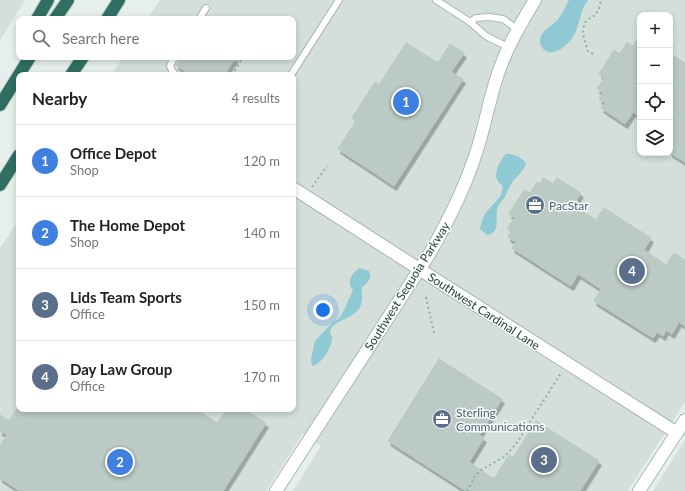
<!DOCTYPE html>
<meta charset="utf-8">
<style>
:root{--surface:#fff;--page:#f2f2f2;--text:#222;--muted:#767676;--line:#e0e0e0;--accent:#0b8043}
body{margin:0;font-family:Lato,sans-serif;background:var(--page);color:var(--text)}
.controls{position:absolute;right:12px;top:12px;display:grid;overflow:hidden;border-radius:8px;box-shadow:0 2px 6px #0003}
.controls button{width:36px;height:36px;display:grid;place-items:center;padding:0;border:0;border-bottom:1px solid var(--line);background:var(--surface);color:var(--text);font:20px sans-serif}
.you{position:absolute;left:323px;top:310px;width:14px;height:14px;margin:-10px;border:3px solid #fff;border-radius:50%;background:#1a73e8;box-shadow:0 0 0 6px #1a73e833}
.badge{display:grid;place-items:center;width:26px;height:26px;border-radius:50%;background:var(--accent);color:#fff;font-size:13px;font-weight:700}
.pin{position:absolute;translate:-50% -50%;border:2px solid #fff;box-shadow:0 1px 4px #0006}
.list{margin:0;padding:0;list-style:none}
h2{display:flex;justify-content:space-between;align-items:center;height:52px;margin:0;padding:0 16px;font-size:17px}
h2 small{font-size:13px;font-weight:400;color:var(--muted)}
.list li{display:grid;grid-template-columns:26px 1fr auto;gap:12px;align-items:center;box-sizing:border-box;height:72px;padding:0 16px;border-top:1px solid var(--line)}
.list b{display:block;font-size:15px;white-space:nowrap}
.list p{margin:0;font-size:13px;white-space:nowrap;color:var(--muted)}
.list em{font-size:13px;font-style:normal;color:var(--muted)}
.icon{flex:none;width:22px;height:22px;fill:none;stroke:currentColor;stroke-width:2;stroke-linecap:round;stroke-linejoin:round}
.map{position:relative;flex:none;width:685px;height:491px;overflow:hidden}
.search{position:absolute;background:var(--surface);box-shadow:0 2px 6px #0003;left:16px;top:16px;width:280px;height:44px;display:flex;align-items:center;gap:10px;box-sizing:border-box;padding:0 14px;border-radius:8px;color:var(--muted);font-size:15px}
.panel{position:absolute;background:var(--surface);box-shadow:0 2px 6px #0003;left:16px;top:72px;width:280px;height:340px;border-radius:8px}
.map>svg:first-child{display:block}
.built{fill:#d4dfda;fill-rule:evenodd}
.water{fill:#8ec9d4}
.building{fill:#bbcac4;stroke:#b8c9c2;filter:url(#shadow)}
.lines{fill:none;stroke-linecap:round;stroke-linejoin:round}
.service-casing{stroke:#a8b8b2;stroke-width:8}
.minor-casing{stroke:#a8b8b2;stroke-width:14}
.tertiary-casing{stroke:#a8b8b2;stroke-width:14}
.secondary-casing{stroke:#a4bbb3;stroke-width:14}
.motorway-casing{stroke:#c2cac8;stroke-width:14}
.path{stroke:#86b3a5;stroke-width:2;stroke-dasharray:2 3;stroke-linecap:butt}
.service{stroke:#fff;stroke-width:6}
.minor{stroke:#fff;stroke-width:12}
.tertiary{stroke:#fff;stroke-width:12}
.secondary{stroke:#fff;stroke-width:12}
.motorway{stroke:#2f6f62;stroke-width:12}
.labels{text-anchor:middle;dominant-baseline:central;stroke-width:3;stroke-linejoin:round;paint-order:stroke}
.service-label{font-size:12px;fill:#4e5e75;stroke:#f7fbf9;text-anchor:start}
.street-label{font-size:12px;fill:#24423a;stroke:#f7fbf9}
</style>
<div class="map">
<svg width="685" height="491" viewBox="0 0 685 491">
<defs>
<filter id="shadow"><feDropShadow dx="2.5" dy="4.5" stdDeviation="0" flood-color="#0004"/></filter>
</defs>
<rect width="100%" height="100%" fill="#e6efeb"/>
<g class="built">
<polygon points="0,0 25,0 0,40"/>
<path d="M160,0H685V402L628,491H293L321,446L303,434L266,491H0V248L19,219V409H293V75H111L123,57H293V19H147ZM640,15H670V153H640Z"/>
<polygon points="685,440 685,491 653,491"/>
</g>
<g class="water">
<path d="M569,0H588C579,12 580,26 573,37C570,42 560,51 554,52C546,54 539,47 540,39C542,29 553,26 558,19C563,13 566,6 569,0Z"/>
<path d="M506,154C515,154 520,157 526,163C524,171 518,175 513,181C509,187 507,193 504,198C502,201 500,203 498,206C494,216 502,233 487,235L480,229C481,224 482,219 485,214C491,204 505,198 502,185C490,178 499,162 506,154Z"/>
<path d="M360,268L369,271C372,278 368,283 362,287C361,293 363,298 361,304C358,318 337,318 330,330C330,333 332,336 332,339C331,348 322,364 312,366L311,359L315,341L331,324L340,317L345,308L353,290C346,281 352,273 360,268Z"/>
</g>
<g class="building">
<polygon points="640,35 640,117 633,112 625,124 601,108 605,103 599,99 603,93 597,89 604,78 599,74 614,50 620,54 627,42 633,46"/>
<polygon points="406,43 438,63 450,44 464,53 451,72 463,79 394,186 338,149 356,121 352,118 375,82 379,85"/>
<polygon points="670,53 685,63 685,162 670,153"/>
<polygon points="181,57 236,57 224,75 191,75 176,65"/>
<polygon points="543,178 553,184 557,178 581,193 573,205 596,220 604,208 651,238 644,250 666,265 674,253 685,260 685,326 679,322 672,334 666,330 663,336 657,332 653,338 594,301 601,289 578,274 571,286 512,248 516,242 508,237 511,231 507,229 515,217 509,214 524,190 530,193 537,182 540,184"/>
<polygon points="439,359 502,399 479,435 484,438 469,462 494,479 509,455 513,458 536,421 599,461 580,491 466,491 388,441"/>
<polygon points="17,409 196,409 217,423 227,409 244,409 266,423 223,491 20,491 0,478 0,446 7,435 0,431 0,415 9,421"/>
</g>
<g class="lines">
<g class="service-casing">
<g id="service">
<polyline points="436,0 470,22 486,36 508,47"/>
<polyline points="199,19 206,8"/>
<polyline points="470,22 476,18 489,17 503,19 517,29"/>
<polyline points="174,57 170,66 173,72 176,75"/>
<polyline points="291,75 339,0"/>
</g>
</g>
<g class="minor-casing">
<polyline id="minor" points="293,188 419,269"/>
</g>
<g class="tertiary-casing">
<g id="tertiary">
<polyline points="419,269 677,433"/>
<path d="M276,491L430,253C447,223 463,192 474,159C485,129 489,97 500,68C509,43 522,22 535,0"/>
</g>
</g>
<g class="secondary-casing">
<polyline id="secondary" points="639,491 685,420"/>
</g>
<g class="motorway-casing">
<g id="motorway">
<polyline points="37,19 48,0"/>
<polyline points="55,19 68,0"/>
<polyline points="107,19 119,0"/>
<polyline points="71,75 83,57"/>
<polyline points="0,105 30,57"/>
<polyline points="0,185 19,155"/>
</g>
</g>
<g class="path">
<path d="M593,54L588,51C586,44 581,33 584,26C585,19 591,19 595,15C599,11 600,5 601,0"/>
<polyline points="232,75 243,57"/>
<polyline points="312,187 327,166"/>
<polyline points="426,297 434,333"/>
<polyline points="467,491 476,475 481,470 504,457 516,444 561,373"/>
</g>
<use href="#service" class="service"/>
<use href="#minor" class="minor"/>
<use href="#tertiary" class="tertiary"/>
<use href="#secondary" class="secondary"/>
<use href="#motorway" class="motorway"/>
</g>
<defs>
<g id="office-disc" transform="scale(1)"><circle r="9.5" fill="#5c6f8a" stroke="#f7fbf9"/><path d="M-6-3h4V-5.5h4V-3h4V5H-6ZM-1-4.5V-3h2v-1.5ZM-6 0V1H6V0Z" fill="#fff"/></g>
</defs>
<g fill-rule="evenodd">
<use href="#office-disc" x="535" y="205"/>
<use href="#office-disc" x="442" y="419"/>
</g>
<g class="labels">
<g class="service-label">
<text x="549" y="205">PacStar</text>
<text x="456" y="412">Sterling<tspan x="456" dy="14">Communications</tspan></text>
</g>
<g class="street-label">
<text transform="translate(407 286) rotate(-58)">Southwest Sequoia Parkway</text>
<text transform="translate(484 311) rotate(33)">Southwest Cardinal Lane</text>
</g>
</g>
</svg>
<div class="controls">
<button>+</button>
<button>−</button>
<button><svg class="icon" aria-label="locate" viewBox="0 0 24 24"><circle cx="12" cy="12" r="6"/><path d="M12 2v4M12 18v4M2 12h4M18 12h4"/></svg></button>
<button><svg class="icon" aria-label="layers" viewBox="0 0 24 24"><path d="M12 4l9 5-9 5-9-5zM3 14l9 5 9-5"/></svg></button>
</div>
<div class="you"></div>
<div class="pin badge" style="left:406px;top:102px;background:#3f7fe0">1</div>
<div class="pin badge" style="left:120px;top:462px;background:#3f7fe0">2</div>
<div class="pin badge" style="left:544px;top:460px;background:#5c6f8a">3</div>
<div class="pin badge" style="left:632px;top:271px;background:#5c6f8a">4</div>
<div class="search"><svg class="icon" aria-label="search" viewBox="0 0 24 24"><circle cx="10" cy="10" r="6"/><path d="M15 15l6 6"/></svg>Search here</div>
<section class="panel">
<h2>Nearby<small>4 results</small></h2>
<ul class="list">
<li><span class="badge" style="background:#3f7fe0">1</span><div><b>Office Depot</b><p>Shop</p></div><em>120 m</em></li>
<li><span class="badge" style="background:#3f7fe0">2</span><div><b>The Home Depot</b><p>Shop</p></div><em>140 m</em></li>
<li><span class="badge" style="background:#5c6f8a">3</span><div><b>Lids Team Sports</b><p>Office</p></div><em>150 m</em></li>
<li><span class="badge" style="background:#5c6f8a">4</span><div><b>Day Law Group</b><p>Office</p></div><em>170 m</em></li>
</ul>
</section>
</div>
